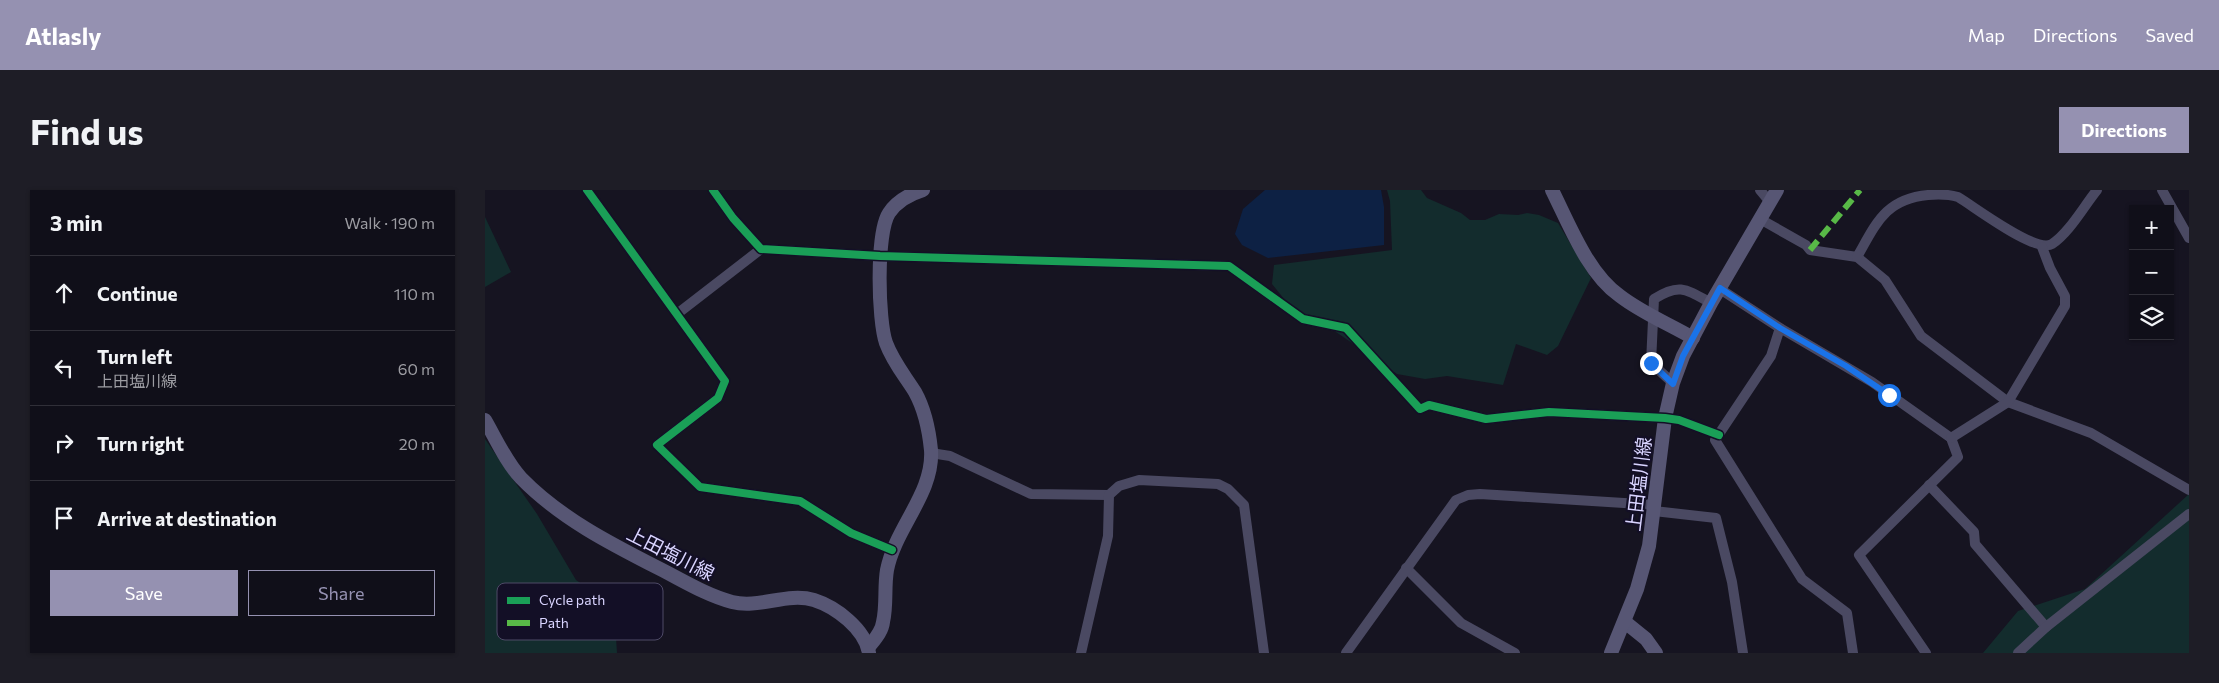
<!DOCTYPE html>
<meta charset="utf-8">
<style>
:root{--surface:#100f19;--page:#1e1d26;--text:#f1f3f6;--muted:#9c9ca2;--line:#302f38;--accent:#9591b1}
body{margin:0;font-family:Commissioner,"Noto Sans JP",sans-serif;background:var(--page);color:var(--text)}
.controls{position:absolute;right:15px;top:15px;display:grid;overflow:hidden;border-radius:0px;box-shadow:0 1px 4px #0004}
.controls button{width:45px;height:45px;display:grid;place-items:center;padding:0;border:0;border-bottom:1px solid var(--line);background:var(--surface);color:var(--text);font:25px sans-serif}
.stop{position:absolute;width:15px;height:15px;margin:-11px;border:4px solid #1a73e8;border-radius:50%;background:#fff}
.stop.end{background:#1a73e8;border-color:#fff;box-shadow:0 1px 5px #0008}
.list{margin:0;padding:0;list-style:none}
h2{display:flex;justify-content:space-between;align-items:center;height:65px;margin:0;padding:0 20px;font-size:21px}
h2 small{font-size:16px;font-weight:400;color:var(--muted)}
.list li{display:grid;grid-template-columns:32px 1fr auto;gap:15px;align-items:center;box-sizing:border-box;height:75px;padding:0 20px;border-top:1px solid var(--line)}
.list b{display:block;font-size:19px;white-space:nowrap}
.list p{margin:0;font-size:16px;white-space:nowrap;color:var(--muted)}
.list em{font-size:16px;font-style:normal;color:var(--muted)}
.actions{display:flex;gap:10px;padding:15px 20px}
.actions a{flex:1;padding:11px 0;border:1px solid var(--accent);border-radius:0px;text-align:center;font-size:18px;color:var(--accent)}
.actions .main{background:var(--accent);color:#fff}
.icon{flex:none;width:28px;height:28px;fill:none;stroke:currentColor;stroke-width:2;stroke-linecap:round;stroke-linejoin:round}
.map{position:relative;flex:none;width:1704px;height:463px;overflow:hidden;border-radius:0px}
header{display:flex;align-items:center;gap:30px;box-sizing:border-box;height:70px;padding:0 25px;background:var(--accent);color:#fff}
header strong{font-size:24px}
nav{display:flex;gap:28px;margin-inline-start:auto;font-size:18px}
.intro{display:flex;align-items:center;justify-content:space-between;box-sizing:border-box;height:120px;padding:0 30px}
h1{margin:0;font-size:35px}
.button{padding:12px 22px;border-radius:0px;background:var(--accent);color:#fff;font-size:18px;font-weight:700}
main{display:flex;gap:30px;padding:0 30px}
aside{flex:1;background:var(--surface);border-radius:0px;box-shadow:0 1px 4px #0004}
.map>svg:first-child{display:block}
.green{fill:#132c2d}
.water{fill:#0d2144}
.lines{fill:none;stroke-linecap:round;stroke-linejoin:round}
.street{stroke:#4a4962;stroke-width:10}
.secondary{stroke:#575674;stroke-width:14}
.quiet{stroke:#58b947;stroke-width:6;stroke-dasharray:12 6;stroke-linecap:butt}
.cycleway-casing{stroke:#130f26;stroke-width:11}
.cycleway{stroke:#1a9f57;stroke-width:8}
.route{stroke:#1a73e8;stroke-width:6}
.labels{text-anchor:middle;dominant-baseline:central;stroke-width:4.5;stroke-linejoin:round;paint-order:stroke}
.street-label{font-size:19px;fill:#d9d4ff;stroke:#130f26}
.key{fill:#130f26;stroke:#4e4a67;stroke-width:1}
.key-label{font-size:14px;fill:#d9d4ff}
</style>
<header>
<strong>Atlasly</strong>
<nav><a>Map</a><a>Directions</a><a>Saved</a></nav>
</header>
<div class="intro"><h1>Find us</h1><a class="button">Directions</a></div>
<main>
<aside>
<h2>3 min<small>Walk · 190 m</small></h2>
<ul class="list">
<li><svg class="icon" aria-label="ahead" viewBox="0 0 24 24"><path d="M12 20V5M6 11l6-6 6 6"/></svg><div><b>Continue</b></div><em>110 m</em></li>
<li><svg class="icon" aria-label="left" viewBox="0 0 24 24"><path d="M17 20v-9H6M10 6l-5 5 5 5"/></svg><div><b>Turn left</b><p>上田塩川線</p></div><em>60 m</em></li>
<li><svg class="icon" aria-label="right" viewBox="0 0 24 24"><path d="M7 20v-9h11M14 6l5 5-5 5"/></svg><div><b>Turn right</b></div><em>20 m</em></li>
<li><svg class="icon" aria-label="arrive" viewBox="0 0 24 24"><path d="M6 21V4h12l-3 4 3 4H6"/></svg><div><b>Arrive at destination</b></div></li>
</ul>
<div class="actions"><a class="main">Save</a><a>Share</a></div>
</aside>
<div class="map">
<svg width="1704" height="463" viewBox="0 0 1704 463">
<rect width="100%" height="100%" fill="#161421"/>
<g class="green">
<polygon points="902,0 936,0 942,8 976,23 985,30 1000,30 1014,24 1033,25 1042,23 1054,25 1073,33 1106,88 1073,156 1062,165 1031,154 1018,195 962,186 940,189 912,184 851,142 808,120 787,94 789,75 907,60 905,11"/>
<polygon points="0,27 26,82 0,97"/>
<polygon points="0,249 52,324 91,390 129,417 132,463 0,463"/>
<polygon points="1704,304 1704,463 1498,463 1533,421 1600,399"/>
</g>
<polygon class="water" points="780,0 896,0 899,17 899,55 783,68 757,55 750,44 758,19"/>
<g class="lines">
<g class="street">
<polyline points="102,0 240,191 233,208 172,255 215,297 315,311 366,343 407,360"/>
<polyline points="228,0 248,28 276,59 395,66 744,76 818,129 861,138 935,219 944,215 1001,229 1064,222 1180,228 1194,230 1234,245"/>
<polyline points="1275,0 1285,12"/>
<polyline points="1677,0 1704,48"/>
<polyline points="1275,29 1321,55 1325,60 1372,67 1400,90 1436,146 1523,212 1606,243 1704,300"/>
<path d="M1372,67C1391,34 1400,9 1443,5C1454,4 1463,4 1473,7C1490,17 1551,64 1567,54C1584,43 1599,16 1612,0"/>
<polyline points="1235,99 1295,138 1387,192 1466,248 1473,267 1374,365 1441,463"/>
<polyline points="192,124 276,59"/>
<polyline points="1295,138 1286,166 1230,250 1317,389 1362,423 1368,463"/>
<path d="M1188,193L1166,173L1169,109C1194,93 1201,99 1226,113"/>
<polyline points="1466,248 1523,212 1580,116 1580,106 1565,78 1557,57"/>
<polyline points="446,263 465,266 546,304 624,305"/>
<polyline points="1444,295 1489,342 1490,354 1561,437"/>
<polyline points="1169,321 1231,328 1247,392 1258,463"/>
<polyline points="921,378 976,433 1030,463"/>
<polyline points="596,463 623,346 624,305 634,296 654,290 733,294 743,299 759,315 779,463"/>
<polyline points="861,463 971,310 983,305 995,304 1171,315"/>
<polyline points="1533,463 1561,437 1704,324"/>
</g>
<g class="secondary">
<path d="M1067,0C1084,34 1103,84 1135,106C1157,123 1184,134 1208,148"/>
<path d="M0,230C11,249 21,272 36,288C77,330 130,356 181,382C202,393 224,406 247,412C274,419 302,402 329,410C351,417 380,439 384,463"/>
<polyline points="1140,432 1161,449 1171,463"/>
<path d="M383,458C389,450 397,442 398,432C402,415 399,397 402,380C410,338 449,303 446,260C444,240 440,220 430,202C420,186 408,172 401,153C393,130 391,43 404,23C412,11 425,4 438,0"/>
<polyline points="1126,463 1152,399 1164,356 1180,228 1188,193 1198,166 1226,113 1292,0"/>
</g>
<polyline class="quiet" points="1325,60 1375,0"/>
<g class="cycleway-casing">
<g id="cycleway">
<polyline points="102,0 240,191 233,208 172,255 215,297 315,311 366,343 407,360"/>
<polyline points="228,0 248,28 276,59 395,66 744,76 818,129 861,138 935,219 944,215 1001,229 1064,222 1180,228 1194,230 1234,245"/>
</g>
</g>
<use href="#cycleway" class="cycleway"/>
</g>
<g class="lines">
<polyline class="route" points="1166,173 1188,194 1198,166 1235,98 1295,138 1361,176 1404,205"/>
</g>
<g class="labels">
<g class="street-label">
<text transform="translate(1153 294) rotate(-83)">上田塩川線</text>
<text transform="translate(186 363) rotate(27)">上田塩川線</text>
</g>
</g>
<rect x="12" y="393" width="166" height="57" rx="8" class="key"/>
<rect x="22" y="407" width="23" height="7" fill="#1a9f57"/>
<rect x="22" y="430" width="23" height="6" fill="#58b947"/>
<g class="key-label">
<text x="54" y="415">Cycle path</text>
<text x="54" y="438">Path</text>
</g>
</svg>
<div class="controls">
<button>+</button>
<button>−</button>
<button><svg class="icon" aria-label="layers" viewBox="0 0 24 24"><path d="M12 4l9 5-9 5-9-5zM3 14l9 5 9-5"/></svg></button>
</div>
<div class="stop" style="left:1404px;top:205px"></div>
<div class="stop end" style="left:1166px;top:173px"></div>
</div>
</main>
